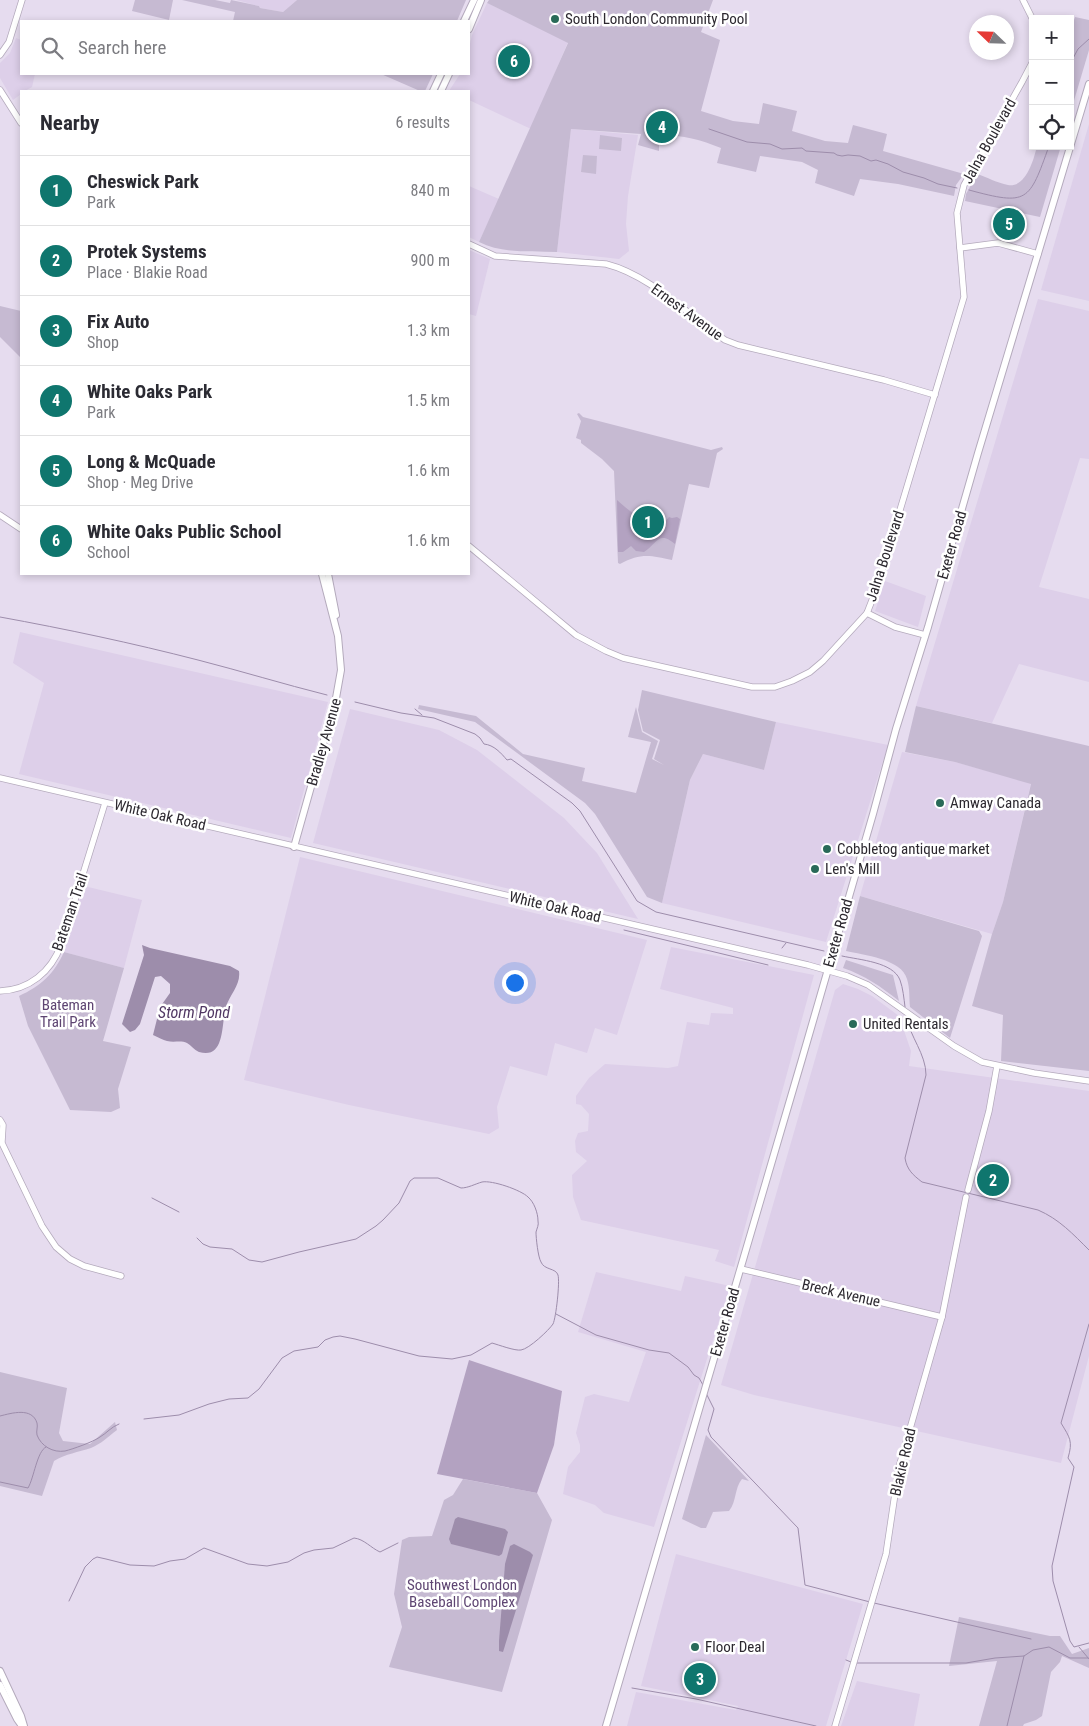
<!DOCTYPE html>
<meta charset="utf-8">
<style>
:root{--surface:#fff;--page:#f7f7f7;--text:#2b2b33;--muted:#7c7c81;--line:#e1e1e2;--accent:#0f766e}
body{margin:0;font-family:"Roboto Condensed",sans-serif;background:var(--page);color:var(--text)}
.controls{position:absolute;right:15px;top:15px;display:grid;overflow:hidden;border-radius:0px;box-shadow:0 2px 8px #0003}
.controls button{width:45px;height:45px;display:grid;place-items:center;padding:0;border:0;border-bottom:1px solid var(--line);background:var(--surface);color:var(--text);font:25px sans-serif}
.compass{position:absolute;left:969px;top:15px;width:45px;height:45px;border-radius:50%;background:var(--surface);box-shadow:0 2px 8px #0003;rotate:293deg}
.you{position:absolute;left:514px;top:982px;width:18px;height:18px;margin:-12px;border:4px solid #fff;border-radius:50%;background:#1a73e8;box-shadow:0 0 0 8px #1a73e833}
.badge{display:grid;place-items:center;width:32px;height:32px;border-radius:50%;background:var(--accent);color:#fff;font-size:16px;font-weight:700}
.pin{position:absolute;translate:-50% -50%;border:2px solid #fff;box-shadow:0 1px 5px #0006}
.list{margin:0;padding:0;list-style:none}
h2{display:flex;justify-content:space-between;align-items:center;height:65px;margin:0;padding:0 20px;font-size:21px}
h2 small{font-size:16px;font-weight:400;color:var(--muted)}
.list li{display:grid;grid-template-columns:32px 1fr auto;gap:15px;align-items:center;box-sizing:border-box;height:70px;padding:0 20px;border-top:1px solid var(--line)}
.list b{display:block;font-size:19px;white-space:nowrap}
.list p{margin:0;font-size:16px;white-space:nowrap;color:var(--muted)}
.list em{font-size:16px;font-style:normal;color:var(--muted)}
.icon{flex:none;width:28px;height:28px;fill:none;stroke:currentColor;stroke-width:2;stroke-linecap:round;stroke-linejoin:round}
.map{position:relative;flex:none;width:1089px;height:1726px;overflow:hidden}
.search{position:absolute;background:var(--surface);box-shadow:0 2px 8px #0003;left:20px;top:20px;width:450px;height:55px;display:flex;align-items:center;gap:12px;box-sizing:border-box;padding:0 18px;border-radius:0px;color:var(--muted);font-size:19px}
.panel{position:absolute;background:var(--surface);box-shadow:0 2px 8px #0003;left:20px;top:90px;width:450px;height:485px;border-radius:0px}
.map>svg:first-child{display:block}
.built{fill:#ddcfe9}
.green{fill:#c6bad2}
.forest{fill:#b3a2c1}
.water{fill:#9d8dab}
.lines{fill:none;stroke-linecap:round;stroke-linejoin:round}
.stream{stroke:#9d8dab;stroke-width:1}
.tertiary-casing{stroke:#b4aabc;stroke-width:7}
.secondary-casing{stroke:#b4aabc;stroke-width:8}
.tertiary{stroke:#fff;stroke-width:5.5}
.secondary{stroke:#fff;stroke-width:6}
.poi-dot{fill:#296a58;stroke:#fff;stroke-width:2}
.labels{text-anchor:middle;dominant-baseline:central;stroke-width:5;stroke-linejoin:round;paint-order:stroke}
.poi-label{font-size:15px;fill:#2c282f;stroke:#fff;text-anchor:start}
.street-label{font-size:15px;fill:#2c282f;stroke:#fff}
.park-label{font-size:15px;fill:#5e4572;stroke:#fff}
.water-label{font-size:16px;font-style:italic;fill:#503763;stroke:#fff}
</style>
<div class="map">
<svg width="1089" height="1726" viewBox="0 0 1089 1726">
<rect width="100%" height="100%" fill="#e6dcef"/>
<g class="built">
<polygon points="236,0 297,0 283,12 260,8 259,6"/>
<polygon points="487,3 568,42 531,129 469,100 469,91 449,91 460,74 469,74 469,48 472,35"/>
<polygon points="16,38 21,40 21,74 35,74 32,87 25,91 21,91 21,94 13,100 0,78 0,63 10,53"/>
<polygon points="1089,124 1089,301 1041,290"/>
<polygon points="571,129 638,135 628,196 626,224 629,251 619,259 557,252"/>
<polygon points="469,186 499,199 479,242 469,237"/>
<polygon points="469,250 490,259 476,316 469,314"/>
<polygon points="1038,299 1089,311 1089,459 1080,458 1039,587 1089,599 1089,682 1019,664 992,723 916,706"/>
<polygon points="885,581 926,596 918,627 875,611"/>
<polygon points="20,632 328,702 291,838 19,774 44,683 13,663"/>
<polygon points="350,709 439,730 477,750 564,818 597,853 638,919 313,843"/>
<polygon points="776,722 888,745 826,942 662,903 690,780 703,754 764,770"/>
<polygon points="902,752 955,762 1031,783 1003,902 992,934 860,896"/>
<polygon points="300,857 647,940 617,1035 595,1028 587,1053 555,1043 547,1076 510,1066 497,1107 499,1128 489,1134 349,1105 244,1080"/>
<polygon points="84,886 142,900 124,968 64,952"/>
<polygon points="671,947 814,975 734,1267 715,1261 719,1250 581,1220 573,1197 572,1175 587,1161 576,1152 575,1141 578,1133 588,1131 589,1114 581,1105 576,1104 576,1096 589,1078 605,1064 668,1068 678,1066 687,1022 709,1025 711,1013 733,1014 733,1008 660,989"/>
<polygon points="843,984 858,989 872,996 899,1016 911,1051 909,1066 1089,1091 1089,1356 1061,1463 754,1395 721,1385 835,990"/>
<polygon points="596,1272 681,1291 685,1276 730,1286 654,1527 604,1513 595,1505 563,1494 568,1467 580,1452 580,1445 576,1433 585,1397 594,1394 629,1402 646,1352 578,1332"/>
<polygon points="676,1554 863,1604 826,1726 627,1726 636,1692 736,1710 738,1706 641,1686"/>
<polygon points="857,1681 920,1694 914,1726 841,1726"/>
</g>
<g class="green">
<polygon points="135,0 173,0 169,20 132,11"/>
<polygon points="182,0 215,0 230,3 231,0 259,6 260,8 283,12 297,0 466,0 457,21 278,21 271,20 271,21 233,21 235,12"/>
<path d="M489,0H713L701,32L720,40L701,111L733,121L759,124L763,103L797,111L792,131L825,141L848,143L853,125L887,134L883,151L964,174L956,185L954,196L898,184L860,179L854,196L815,183L818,170L802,162L760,156L756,172L717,163L721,148C701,140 683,135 661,135L659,141V151L638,145L641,134L571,129L557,252C531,251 503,254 479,242L568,43L487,3Z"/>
<polygon points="1075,17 1089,20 1089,50 1070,114 1070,32"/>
<polygon points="381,74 433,74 425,91 420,91"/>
<polygon points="600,135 622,138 621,151 599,149"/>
<path d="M1037,146H1061L1040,217L965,201L966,194L977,174C987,177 997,183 1008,185C1026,188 1034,159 1037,146Z"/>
<polygon points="583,155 597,156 596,174 581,172"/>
<polygon points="0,306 21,311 21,358 0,337"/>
<path d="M579,413L583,417L711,450L722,447L723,449L717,453L709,488L689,484L672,560C650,555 640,553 620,564L618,563L614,471L602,459L581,443V440L576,438L581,421L577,414Z"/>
<polygon points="642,690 776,722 764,770 703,754 690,780 662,903 647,897 595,814 585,803 475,722 418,709 419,705 476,716 523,754 585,768 582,781 636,793 651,742 628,737 636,707 642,732 658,741 652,759 664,765 654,759 660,740 643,731 638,710"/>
<polygon points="916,706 1089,746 1089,1071 1001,1061 1003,1015 972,1006 992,934 1003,902 1031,784 955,762 905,752"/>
<path d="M860,896L972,929L979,931L982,936L950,1038L910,1007C909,998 910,988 907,979C902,959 863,955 846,951Z"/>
<path d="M64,952L124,968L103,1041L131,1047L118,1089L120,1108L111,1112L70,1110L28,1026L19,996C41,986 54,974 64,952Z"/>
<path d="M846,960L893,975L899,1001C880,986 866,976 843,968Z"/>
<path d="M0,1372L67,1388L59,1433L63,1441L90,1444L115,1422L117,1430C109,1436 101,1444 91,1448C78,1452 66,1454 54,1461L42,1496L0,1486Z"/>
<path d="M706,1435L749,1481L742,1479C734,1489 737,1501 729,1511L713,1512L706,1528H701L682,1519Z"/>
<polygon points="463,1479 537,1493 552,1520 502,1692 389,1667 402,1627 394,1594 402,1540 409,1537 432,1536 444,1500 453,1495"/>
<polygon points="959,1617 1050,1636 1060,1636 1072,1654 1089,1648 1089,1668 1062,1656 1060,1662 1051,1672 1042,1716 1036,1720 1024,1724 1023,1726 979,1726 997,1661 949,1666"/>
</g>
<g class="forest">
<path d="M617,500C624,506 632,514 641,517C651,521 653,516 664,523L669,517L672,518L677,517L680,519L675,544C658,530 657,544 644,552L636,551L631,546L623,552H618Z"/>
<polygon points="469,1360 562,1391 554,1445 537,1493 437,1474"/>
</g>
<g class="water">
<path d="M142,945L150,948L230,966L239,971C241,985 230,994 226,1007C221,1022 226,1060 199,1052C194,1050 191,1045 187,1043C181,1040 174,1043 167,1041C163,1040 158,1037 153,1035L160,1007L170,993V984L161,976L155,977L140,1024L135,1030L130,1032L122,1024L144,955Z"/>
<polygon points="458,1517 505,1529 508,1532 502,1554 499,1556 451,1544 449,1539 455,1519"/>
<polygon points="514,1544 530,1552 533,1555 503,1652 499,1651 499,1641 505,1564 510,1546"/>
</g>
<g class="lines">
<g class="stream">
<polyline points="1070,64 1078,49 1089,39"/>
<polyline points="709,129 747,142 770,144 782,149 802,148 806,151 834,153 837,155 842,156 848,155 860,156 871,161 876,160 888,164 903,172 924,178 938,184 957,188"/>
<path d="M969,190C1028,206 1029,202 1049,146"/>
<path d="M0,617C66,629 132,643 198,660C241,671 283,684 327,695"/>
<path d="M355,702L401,713L434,718L475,734L480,738L484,744C494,745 501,753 507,760L511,759L572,803L580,811L637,901L656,912L824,951"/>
<polyline points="415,709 422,715"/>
<polyline points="624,930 768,965"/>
<polyline points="782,948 786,943"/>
<path d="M842,956C860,960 893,962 900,980C903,988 904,999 905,1007"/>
<path d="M906,1016C910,1037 926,1054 926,1075L905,1158C907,1170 913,1175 922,1182L1038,1210C1059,1219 1073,1234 1089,1250"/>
<polyline points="152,1198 179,1212"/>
<polyline points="556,1314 596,1335 649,1350 669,1353 688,1367 694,1375 699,1378 703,1385"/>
<path d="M1089,1324L1061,1423C1070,1438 1073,1441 1068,1458L1074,1467L1052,1566L1053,1581L1070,1641L1074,1647L1089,1643"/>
<polyline points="706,1393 714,1409 708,1430 711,1437 798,1528 805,1585 870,1602"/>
<path d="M0,1416C12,1413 32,1407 37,1423C38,1427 36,1431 37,1435C41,1446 53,1453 65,1451C73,1449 93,1442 100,1437C107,1433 111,1427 119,1424"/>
<path d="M144,1419L179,1415L209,1404L229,1399L248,1398L259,1389L282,1358L294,1351L318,1347L325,1340L333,1337L340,1336L355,1339L419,1356L452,1359L471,1355L492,1343C499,1345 515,1351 521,1350C529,1349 549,1330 553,1324C556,1318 560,1282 558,1275C556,1268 544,1270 541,1262C538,1257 536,1238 536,1232C537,1228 539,1225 538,1221C538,1213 534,1202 528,1197C521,1190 492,1180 482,1182C475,1184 468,1188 461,1188L438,1178H414L410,1181L399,1203L383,1220L376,1226L356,1239L299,1252L262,1262L249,1260L232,1249L210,1247L203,1244L197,1238"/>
<path d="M0,1482L28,1488C34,1478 37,1451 46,1447"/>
<path d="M69,1601L85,1567L93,1559L97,1557L106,1559L130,1565L154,1566L170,1561L185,1559L204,1548L248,1564L267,1566L288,1562L304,1553L314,1550L333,1548L354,1538C364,1539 371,1548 380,1552L398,1543"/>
<polyline points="874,1603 1031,1639"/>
<polyline points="1079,1647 1089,1659"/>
<polyline points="846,1660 851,1662"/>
<polyline points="857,1663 966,1663 995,1658 1024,1656 1033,1650 1049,1647 1070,1658 1088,1658"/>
<polyline points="632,1688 696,1699 816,1726"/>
<polyline points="1007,1726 1024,1656"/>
</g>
<g class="tertiary-casing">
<g id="tertiary">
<polyline points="1023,0 1033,20"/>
<polyline points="0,55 9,42 22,0"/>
<polyline points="0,90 21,123"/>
<path d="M469,244L495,256L606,264C650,275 688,315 725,340L738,345L884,380L935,395"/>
<polyline points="960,248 998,243 1038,254"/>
<polyline points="0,515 21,529"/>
<polyline points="469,546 576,635 606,651 623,658 752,687 775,687 792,681 810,672 823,661 867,613 876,590 964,297 957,213 964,185 1022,82 1033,61"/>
<polyline points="867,613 895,627 925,635"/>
<polyline points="0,778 808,965 847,976 868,985 954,1046 982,1062 1034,1073 1089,1081"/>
<path d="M0,991C29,990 51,972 61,945L105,803"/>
<polyline points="0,1120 3,1125 2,1141"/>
<polyline points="0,1139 42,1226 56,1247 70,1259 84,1266 121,1276"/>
<polyline points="968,1190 989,1111 997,1066"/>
<polyline points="741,1269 942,1317"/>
<polyline points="835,1726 886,1554 899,1467 942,1317 966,1197"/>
</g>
</g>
<g class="secondary-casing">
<g id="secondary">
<polyline points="464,21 474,0"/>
<polyline points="469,29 481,0"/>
<polyline points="433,91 441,74"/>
<polyline points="441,91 449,74"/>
<polyline points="328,574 336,615"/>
<polyline points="294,847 336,698 341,670 338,636 322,574"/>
<polyline points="0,1671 21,1716 24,1726"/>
<polyline points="0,1685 17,1719 22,1726"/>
<polyline points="606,1726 802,1059 873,814 896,729 928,627 978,453 1089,84"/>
</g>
</g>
<use href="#tertiary" class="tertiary"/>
<use href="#secondary" class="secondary"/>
</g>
<g class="poi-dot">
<circle cx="555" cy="19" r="5"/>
<circle cx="940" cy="803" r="5"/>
<circle cx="827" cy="849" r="5"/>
<circle cx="815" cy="869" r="5"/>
<circle cx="853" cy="1024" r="5"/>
<circle cx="695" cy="1647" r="5"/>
</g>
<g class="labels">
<g class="poi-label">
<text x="565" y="19">South London Community Pool</text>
<text x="950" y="803">Amway Canada</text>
<text x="837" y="849">Cobbletog antique market</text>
<text x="825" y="869">Len's Mill</text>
<text x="863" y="1024">United Rentals</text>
<text x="705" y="1647">Floor Deal</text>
</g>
<g class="street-label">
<text transform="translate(989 141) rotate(-61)">Jalna Boulevard</text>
<text transform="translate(687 312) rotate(36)">Ernest Avenue</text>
<text transform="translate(952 545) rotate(-74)">Exeter Road</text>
<text transform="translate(885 556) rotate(-72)">Jalna Boulevard</text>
<text transform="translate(324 742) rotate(-74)">Bradley Avenue</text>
<text transform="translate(160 815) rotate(13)">White Oak Road</text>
<text transform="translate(555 907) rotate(13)">White Oak Road</text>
<text transform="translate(70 912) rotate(-71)">Bateman Trail</text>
<text transform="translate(838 933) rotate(-74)">Exeter Road</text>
<text transform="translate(841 1293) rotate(13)">Breck Avenue</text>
<text transform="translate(725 1322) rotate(-74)">Exeter Road</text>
<text transform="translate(903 1462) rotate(-77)">Blakie Road</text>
</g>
<g class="park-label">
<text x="68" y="1005">Bateman<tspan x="68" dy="17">Trail Park</tspan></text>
<text x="462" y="1585">Southwest London<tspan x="462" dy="17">Baseball Complex</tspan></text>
</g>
<g class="water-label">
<text x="194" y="1012">Storm Pond</text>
</g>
</g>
</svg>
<div class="controls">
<button>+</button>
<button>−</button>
<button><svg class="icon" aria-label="locate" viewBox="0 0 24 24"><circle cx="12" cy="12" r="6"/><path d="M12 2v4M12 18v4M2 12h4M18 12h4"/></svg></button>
</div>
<svg class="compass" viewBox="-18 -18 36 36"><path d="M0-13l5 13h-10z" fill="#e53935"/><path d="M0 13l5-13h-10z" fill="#7c7c81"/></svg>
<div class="you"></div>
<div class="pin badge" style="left:648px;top:522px">1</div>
<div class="pin badge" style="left:993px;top:1180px">2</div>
<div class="pin badge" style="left:700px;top:1679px">3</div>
<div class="pin badge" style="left:662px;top:127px">4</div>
<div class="pin badge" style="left:1009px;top:224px">5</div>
<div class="pin badge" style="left:514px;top:61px">6</div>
<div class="search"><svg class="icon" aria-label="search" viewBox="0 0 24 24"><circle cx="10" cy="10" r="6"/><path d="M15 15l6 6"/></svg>Search here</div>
<section class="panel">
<h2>Nearby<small>6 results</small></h2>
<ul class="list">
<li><span class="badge">1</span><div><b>Cheswick Park</b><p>Park</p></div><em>840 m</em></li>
<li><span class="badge">2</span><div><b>Protek Systems</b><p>Place · Blakie Road</p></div><em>900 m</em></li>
<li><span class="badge">3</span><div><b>Fix Auto</b><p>Shop</p></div><em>1.3 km</em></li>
<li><span class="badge">4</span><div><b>White Oaks Park</b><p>Park</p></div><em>1.5 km</em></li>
<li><span class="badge">5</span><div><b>Long &amp; McQuade</b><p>Shop · Meg Drive</p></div><em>1.6 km</em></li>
<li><span class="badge">6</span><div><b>White Oaks Public School</b><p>School</p></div><em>1.6 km</em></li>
</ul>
</section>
</div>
